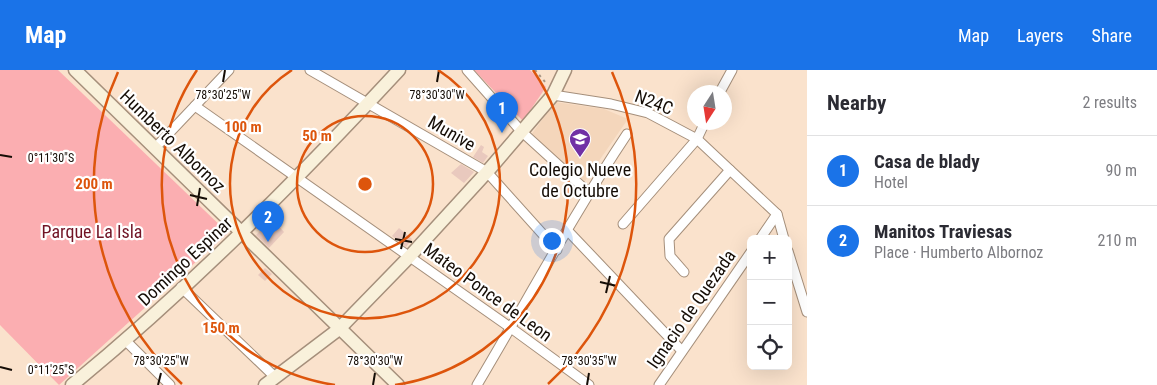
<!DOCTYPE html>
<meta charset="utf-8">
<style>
:root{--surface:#fff;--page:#f7f7f7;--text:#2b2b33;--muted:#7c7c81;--line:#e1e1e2;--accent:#1a73e8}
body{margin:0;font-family:"Roboto Condensed",sans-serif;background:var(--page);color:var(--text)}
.controls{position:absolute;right:15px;bottom:15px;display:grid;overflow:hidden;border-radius:8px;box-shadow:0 5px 20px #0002}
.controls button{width:45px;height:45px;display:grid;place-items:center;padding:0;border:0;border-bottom:1px solid var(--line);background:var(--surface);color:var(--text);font:25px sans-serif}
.compass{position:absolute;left:687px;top:15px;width:45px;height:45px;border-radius:50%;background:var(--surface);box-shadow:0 5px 20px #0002;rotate:192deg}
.you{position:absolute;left:551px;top:170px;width:18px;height:18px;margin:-12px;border:4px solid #fff;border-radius:50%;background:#1a73e8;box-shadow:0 0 0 8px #1a73e833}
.badge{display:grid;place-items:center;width:32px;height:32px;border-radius:50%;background:var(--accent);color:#fff;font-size:16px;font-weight:700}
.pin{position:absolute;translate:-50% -41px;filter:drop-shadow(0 1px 2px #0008)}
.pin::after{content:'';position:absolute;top:26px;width:18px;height:15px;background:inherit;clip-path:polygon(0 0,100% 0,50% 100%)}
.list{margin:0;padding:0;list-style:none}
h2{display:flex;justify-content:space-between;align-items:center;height:65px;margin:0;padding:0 20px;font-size:21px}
h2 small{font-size:16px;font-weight:400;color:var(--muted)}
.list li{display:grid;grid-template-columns:32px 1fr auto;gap:15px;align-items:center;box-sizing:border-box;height:70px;padding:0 20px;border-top:1px solid var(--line)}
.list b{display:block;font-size:19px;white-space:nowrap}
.list p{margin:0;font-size:16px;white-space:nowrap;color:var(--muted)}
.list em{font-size:16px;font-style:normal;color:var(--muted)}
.icon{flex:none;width:28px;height:28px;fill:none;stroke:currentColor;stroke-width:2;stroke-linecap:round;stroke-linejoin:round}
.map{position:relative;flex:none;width:807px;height:315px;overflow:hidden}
header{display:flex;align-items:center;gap:30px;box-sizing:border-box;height:70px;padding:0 25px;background:var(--accent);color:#fff}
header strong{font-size:24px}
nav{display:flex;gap:28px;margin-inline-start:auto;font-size:18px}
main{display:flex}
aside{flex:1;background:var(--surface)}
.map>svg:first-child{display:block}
.built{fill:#f4d6bb}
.green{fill:#fbaeb1}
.building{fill:#e9c9be}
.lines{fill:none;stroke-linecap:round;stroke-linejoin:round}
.street-casing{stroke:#a58f7b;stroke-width:11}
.secondary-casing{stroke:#a58f7b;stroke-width:15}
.path{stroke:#a79584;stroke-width:2;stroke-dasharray:2.5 4;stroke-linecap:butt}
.street{stroke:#fff;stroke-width:9}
.secondary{stroke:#f9f1db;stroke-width:12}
.ticks{fill:none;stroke:#150d06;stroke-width:2}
.ring{fill:none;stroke:#dd550c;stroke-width:2.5}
.labels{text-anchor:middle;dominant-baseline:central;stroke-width:4.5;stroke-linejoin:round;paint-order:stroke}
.street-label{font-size:18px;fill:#150d06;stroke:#fff}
.poi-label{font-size:18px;fill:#150d06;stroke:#fff}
.park-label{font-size:18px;fill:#711425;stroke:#fff}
.ticks-label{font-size:12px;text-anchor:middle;fill:#150d06;stroke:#fff;stroke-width:4.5;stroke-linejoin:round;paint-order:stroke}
.centre{fill:#dd550c;stroke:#fff;stroke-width:2.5}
.ring-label{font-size:15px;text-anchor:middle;font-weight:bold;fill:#dd550c;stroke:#fff;stroke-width:4.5;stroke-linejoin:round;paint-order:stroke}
</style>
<header>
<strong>Map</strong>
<nav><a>Map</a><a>Layers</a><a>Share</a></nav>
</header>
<main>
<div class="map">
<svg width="807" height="315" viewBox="0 0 807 315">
<rect width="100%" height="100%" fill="#fae2cc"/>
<polygon class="built" points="555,32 604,39 628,49 585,111 531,65"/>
<g class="green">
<polygon points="0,0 58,0 228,163 59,315 0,255"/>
<polygon points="474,0 530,0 546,17 523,51"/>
</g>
<g class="building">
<polygon points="481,75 484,77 482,82 488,86 483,93 473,87"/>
<polygon points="461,94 474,102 464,113 451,103"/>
<polygon points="276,153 284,162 269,178 256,165 264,157 268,161"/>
<polygon points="399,158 412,169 406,177 392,166"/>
<polygon points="265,198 272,204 265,211 258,205"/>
</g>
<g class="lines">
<g class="street-casing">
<g id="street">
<polyline points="310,0 487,102 557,180"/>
<polyline points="467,0 521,61 588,122"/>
<polyline points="720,22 732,0"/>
<polyline points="553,25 611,34 648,43 697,69 777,144 784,169"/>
<polyline points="195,36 511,258 589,315"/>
<polyline points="155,78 229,0"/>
<polyline points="623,154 697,69 705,52"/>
<polyline points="568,161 682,281"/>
<polyline points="760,169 777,144"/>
<polyline points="788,181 807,242"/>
<polyline points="684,202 670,186 669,169 730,100"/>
<polyline points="181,217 275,307"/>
<polyline points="126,271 170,315"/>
<path d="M477,315C527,231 573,145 627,64"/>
<polyline points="659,315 751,182"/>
</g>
</g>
<g class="secondary-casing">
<g id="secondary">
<polyline points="75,0 398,315"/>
<path d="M72,315C189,219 296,111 399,0"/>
<polyline points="265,315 339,259 410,186 487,102 553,25 565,0"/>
</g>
</g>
<polyline class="path" points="535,0 546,13"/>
<use href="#street" class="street"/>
<use href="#secondary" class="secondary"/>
</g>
<path class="ticks" d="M223,12L225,0M437,12L439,0M0,85L12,87M190,125L207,129M197,136L200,118M395,169L412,172M401,179L405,162M600,212L617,216M606,223L610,206M0,297L12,300M158,315L161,303M373,315L375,303M587,315L589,303"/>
<g class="ring">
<circle cx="365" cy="114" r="68"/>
<path d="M438 0A135 135 0 1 1 292 0"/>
<path d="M335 315A203 203 0 0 1 197 0M533 0A203 203 0 0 1 395 315"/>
<path d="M182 314A271 271 0 0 1 118 2M612 2A271 271 0 0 1 548 314"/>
</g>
<defs>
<g id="school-pin" transform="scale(1.125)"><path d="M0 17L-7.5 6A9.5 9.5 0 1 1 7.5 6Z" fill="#7130a5" stroke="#fff"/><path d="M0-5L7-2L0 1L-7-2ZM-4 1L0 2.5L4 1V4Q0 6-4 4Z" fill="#fff"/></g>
</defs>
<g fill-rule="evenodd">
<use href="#school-pin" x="580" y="69"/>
</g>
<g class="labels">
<g class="street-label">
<text transform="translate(654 32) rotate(21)">N24C</text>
<text transform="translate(452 63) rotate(30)">Munive</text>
<text transform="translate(173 71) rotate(44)">Humberto Albornoz</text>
<text transform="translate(185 191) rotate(-43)">Domingo Espinar</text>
<text transform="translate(488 222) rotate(36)">Mateo Ponce de Leon</text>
<text transform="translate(691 239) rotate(-55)">Ignacio de Quezada</text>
</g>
<g class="poi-label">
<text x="580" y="99">Colegio Nueve<tspan x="580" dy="21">de Octubre</tspan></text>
</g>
<g class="park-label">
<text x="92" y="161">Parque La Isla</text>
</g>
</g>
<g class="ticks-label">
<text x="223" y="29">78°30'25"W</text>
<text x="437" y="29">78°30'30"W</text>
<text x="51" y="92">0°11'30"S</text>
<text x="161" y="295">78°30'25"W</text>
<text x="375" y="295">78°30'30"W</text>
<text x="589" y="295">78°30'35"W</text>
<text x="51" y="304">0°11'25"S</text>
</g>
<circle cx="365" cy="114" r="8" class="centre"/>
<g class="ring-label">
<text x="243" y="62">100 m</text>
<text x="317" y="71">50 m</text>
<text x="94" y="119">200 m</text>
<text x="221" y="263">150 m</text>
</g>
</svg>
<div class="controls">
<button>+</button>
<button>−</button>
<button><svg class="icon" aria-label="locate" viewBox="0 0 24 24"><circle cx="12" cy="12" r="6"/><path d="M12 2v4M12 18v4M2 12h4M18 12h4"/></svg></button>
</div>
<svg class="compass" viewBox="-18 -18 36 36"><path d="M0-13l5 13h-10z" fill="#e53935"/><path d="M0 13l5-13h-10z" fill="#7c7c81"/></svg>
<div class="you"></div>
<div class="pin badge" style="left:502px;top:63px">1</div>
<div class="pin badge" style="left:268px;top:172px">2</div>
</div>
<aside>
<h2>Nearby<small>2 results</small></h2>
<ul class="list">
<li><span class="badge">1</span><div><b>Casa de blady</b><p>Hotel</p></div><em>90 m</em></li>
<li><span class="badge">2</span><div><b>Manitos Traviesas</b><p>Place · Humberto Albornoz</p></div><em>210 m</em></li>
</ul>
</aside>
</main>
